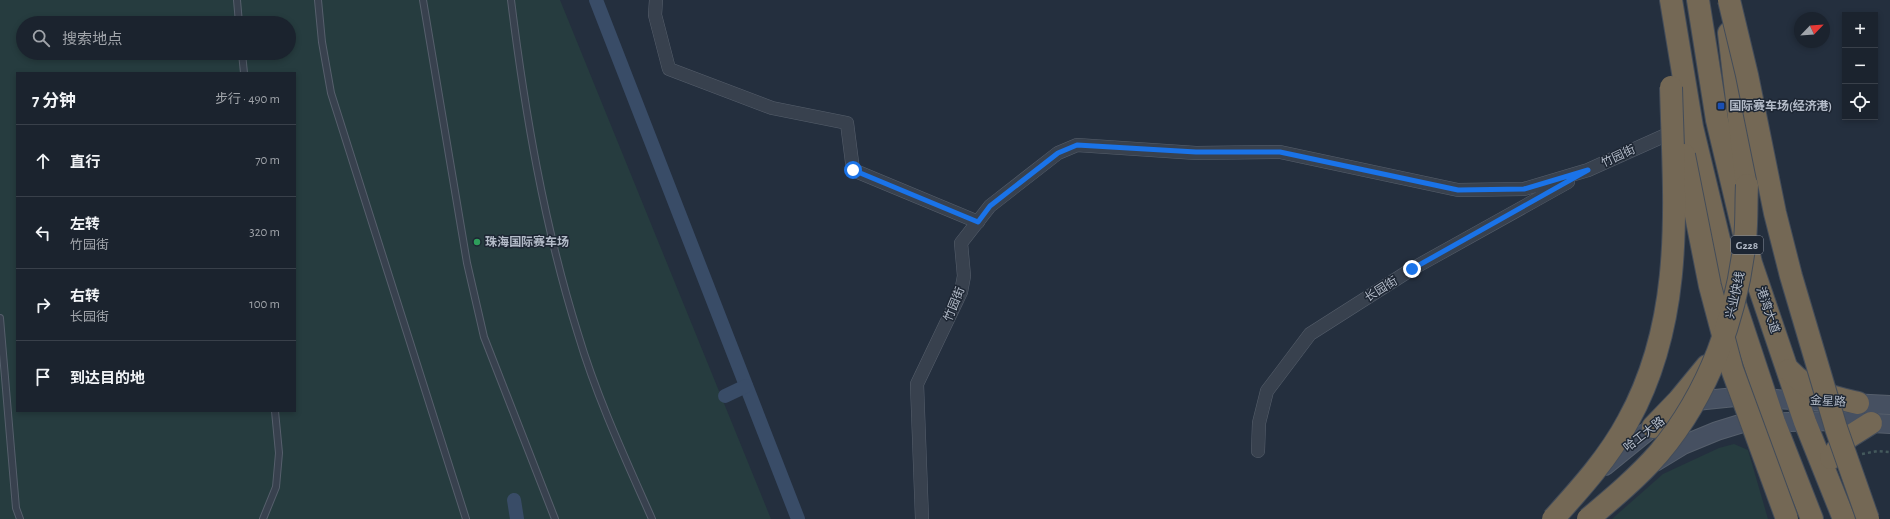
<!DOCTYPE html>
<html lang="zh">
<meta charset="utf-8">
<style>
:root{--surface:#1b232e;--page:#242b36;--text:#f1f3f6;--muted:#a0a4aa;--line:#39404a}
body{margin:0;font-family:"Alegreya Sans","Noto Sans SC",sans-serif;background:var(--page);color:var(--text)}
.controls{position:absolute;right:12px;top:12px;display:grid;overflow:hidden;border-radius:0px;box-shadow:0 2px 6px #0003}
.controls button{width:36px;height:36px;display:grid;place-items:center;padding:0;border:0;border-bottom:1px solid var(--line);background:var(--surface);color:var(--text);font:20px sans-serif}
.compass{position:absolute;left:1794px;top:12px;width:36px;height:36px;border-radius:50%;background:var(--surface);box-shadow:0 2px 6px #0003;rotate:65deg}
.stop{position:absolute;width:12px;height:12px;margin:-9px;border:3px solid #1a73e8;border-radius:50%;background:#fff}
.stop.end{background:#1a73e8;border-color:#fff;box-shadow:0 1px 4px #0008}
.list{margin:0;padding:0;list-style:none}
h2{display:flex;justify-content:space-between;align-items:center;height:52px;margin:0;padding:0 16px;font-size:17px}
h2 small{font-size:13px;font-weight:400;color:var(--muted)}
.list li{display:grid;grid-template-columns:26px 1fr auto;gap:12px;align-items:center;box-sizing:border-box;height:72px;padding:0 16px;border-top:1px solid var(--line)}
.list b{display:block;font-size:15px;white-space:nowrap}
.list p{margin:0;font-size:13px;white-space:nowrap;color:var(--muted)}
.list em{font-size:13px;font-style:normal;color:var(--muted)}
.icon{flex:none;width:22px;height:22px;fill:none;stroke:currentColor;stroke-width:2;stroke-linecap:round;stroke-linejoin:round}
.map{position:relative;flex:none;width:1890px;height:519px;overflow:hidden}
.search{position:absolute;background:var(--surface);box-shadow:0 2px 6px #0003;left:16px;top:16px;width:280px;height:44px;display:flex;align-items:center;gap:10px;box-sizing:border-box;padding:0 14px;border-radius:22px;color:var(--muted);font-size:15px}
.panel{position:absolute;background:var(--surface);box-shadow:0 2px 6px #0003;left:16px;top:72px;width:280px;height:340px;border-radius:0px}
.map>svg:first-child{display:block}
.green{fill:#263c3f;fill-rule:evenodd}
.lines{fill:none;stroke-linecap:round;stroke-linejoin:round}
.canal{stroke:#394c67;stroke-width:14}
.lane-casing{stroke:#565f6c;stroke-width:8}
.street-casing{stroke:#565f6c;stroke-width:14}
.secondary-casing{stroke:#565f6c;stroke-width:20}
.highway-casing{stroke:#434c59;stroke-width:24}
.path{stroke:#44595c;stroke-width:2.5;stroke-dasharray:3 3;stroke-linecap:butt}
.lane{stroke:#38414e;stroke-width:6}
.street{stroke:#38414e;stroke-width:13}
.secondary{stroke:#465061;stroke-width:18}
.highway{stroke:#746855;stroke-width:22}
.highway-bridge-casing{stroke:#434c59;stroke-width:24;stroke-linecap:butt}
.highway-bridge{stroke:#746855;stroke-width:22}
.route{stroke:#1a73e8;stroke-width:5}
.transit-dot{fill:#1a4fb4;stroke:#1d2633;stroke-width:1.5}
.leisure-dot{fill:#2e9e5b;stroke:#1d2633;stroke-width:1.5}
.labels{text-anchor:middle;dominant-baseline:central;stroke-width:3;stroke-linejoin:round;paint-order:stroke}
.shield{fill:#1d2633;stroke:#878f9c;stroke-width:1}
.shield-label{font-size:11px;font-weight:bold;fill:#b4bcc9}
.poi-label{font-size:12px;font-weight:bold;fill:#b4bcc9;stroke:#1d2633;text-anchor:start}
.street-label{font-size:12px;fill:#b4bcc9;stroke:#1d2633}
</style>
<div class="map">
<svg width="1890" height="519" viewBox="0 0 1890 519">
<rect width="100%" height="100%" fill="#242f3e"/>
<g class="green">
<path d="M0,0H560L771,519H0ZM23,23H289V53H23ZM17,73H295V411H17Z"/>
<polygon points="1734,444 1748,450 1768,519 1612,519 1663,474 1719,448"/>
</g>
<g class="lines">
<g class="canal">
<polyline points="596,0 798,519"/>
<polyline points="725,396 746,386"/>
<polyline points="514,500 517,519"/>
</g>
<g class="lane-casing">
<g id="lane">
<polyline points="237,0 239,23"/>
<polyline points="318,0 322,42 331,93 466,519"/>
<polyline points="423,0 467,263 484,337 555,519"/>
<path d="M511,0C525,113 544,225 578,334C597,398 625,458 652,519"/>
<polyline points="242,53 244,73"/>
<polyline points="0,318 16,508 20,519"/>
<polyline points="263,519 276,487 279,453 275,411"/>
</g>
</g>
<g class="street-casing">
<g id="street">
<polyline points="656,0 655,15 669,69 772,108 847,123 853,170 978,222"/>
<polyline points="1258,451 1259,423 1267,391 1310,334 1412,269 1568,182"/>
<polyline points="922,519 917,384 961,292 964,276 961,243 990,206 1058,153 1077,145 1196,153 1280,152 1458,190 1524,189 1588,170 1677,130"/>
</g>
</g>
<g class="secondary-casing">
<g id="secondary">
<polyline points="1655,462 1683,445 1717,431 1743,423 1837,421 1890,424"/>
<polyline points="1605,466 1664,418 1696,401 1735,397 1890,405"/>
</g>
</g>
<g class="highway-casing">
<g id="highway">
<polyline points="1671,0 1692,127 1733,298 1774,422 1812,519"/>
<polyline points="1698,0 1717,120 1751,263 1805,422 1844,519"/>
<polyline points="1729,33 1747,185"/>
<path d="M1789,370C1811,393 1828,396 1858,403"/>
<polyline points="1653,427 1679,400 1707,366"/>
<polyline points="1831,458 1844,440 1871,423"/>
</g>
</g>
<polyline class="path" points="1862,454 1878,451 1890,452"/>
<use href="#lane" class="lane"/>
<use href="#street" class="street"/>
<use href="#secondary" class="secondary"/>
<use href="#highway" class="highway"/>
<g class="highway-bridge-casing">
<g id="highway-bridge">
<polyline points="1729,0 1747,75 1775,213 1791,276 1836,428 1868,519"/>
<polyline points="1684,155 1710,286 1732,369 1787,519"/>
<path d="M1553,519C1580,489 1609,457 1628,421C1686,316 1674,201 1671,87"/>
<path d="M1588,519C1613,498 1638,477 1659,453C1709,393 1737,316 1745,239C1747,221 1746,203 1747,185"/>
</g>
</g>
<use href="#highway-bridge" class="highway-bridge"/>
</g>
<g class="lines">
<polyline class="route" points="853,170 978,222 990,206 1058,153 1077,145 1196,152 1280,152 1458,190 1524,189 1588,170 1412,269"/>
</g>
<rect class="transit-dot" x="1717" y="102" width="8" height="8" rx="2"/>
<circle class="leisure-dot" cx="477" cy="242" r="4"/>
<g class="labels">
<rect class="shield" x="1731" y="236" width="32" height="18" rx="3"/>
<g class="shield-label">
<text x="1747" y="245">G228</text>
</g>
<g class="poi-label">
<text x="1729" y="106">国际赛车场(经济港)</text>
<text x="485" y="242">珠海国际赛车场</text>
</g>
<g class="street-label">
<text transform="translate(1618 156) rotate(-25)">竹园街</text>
<text transform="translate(1381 289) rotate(-32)">长园街</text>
<text transform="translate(1735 295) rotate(-77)">兴业快线</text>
<text transform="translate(954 304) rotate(-68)">竹园街</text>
<text transform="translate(1768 310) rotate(71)">港湾大道</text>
<text transform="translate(1828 401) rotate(3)">金星路</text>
<text transform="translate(1644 434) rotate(-38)">哈工大路</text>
</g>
</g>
</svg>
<div class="controls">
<button>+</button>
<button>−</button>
<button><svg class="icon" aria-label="locate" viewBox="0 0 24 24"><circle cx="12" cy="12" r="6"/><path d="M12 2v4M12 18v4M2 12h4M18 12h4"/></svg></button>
</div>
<svg class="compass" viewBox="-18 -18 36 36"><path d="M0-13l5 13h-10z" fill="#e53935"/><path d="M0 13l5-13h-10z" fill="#a0a4aa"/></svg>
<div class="stop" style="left:853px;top:170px"></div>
<div class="stop end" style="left:1412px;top:269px"></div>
<div class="search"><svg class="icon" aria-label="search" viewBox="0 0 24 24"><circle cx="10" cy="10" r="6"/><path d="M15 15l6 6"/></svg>搜索地点</div>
<section class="panel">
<h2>7 分钟<small>步行 · 490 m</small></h2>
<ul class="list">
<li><svg class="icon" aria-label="ahead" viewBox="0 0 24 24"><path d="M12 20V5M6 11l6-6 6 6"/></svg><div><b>直行</b></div><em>70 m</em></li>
<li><svg class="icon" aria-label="left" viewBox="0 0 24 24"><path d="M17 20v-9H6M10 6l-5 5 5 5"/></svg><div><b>左转</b><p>竹园街</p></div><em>320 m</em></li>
<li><svg class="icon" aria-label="right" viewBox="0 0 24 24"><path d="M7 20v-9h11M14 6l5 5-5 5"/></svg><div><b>右转</b><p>长园街</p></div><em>100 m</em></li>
<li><svg class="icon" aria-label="arrive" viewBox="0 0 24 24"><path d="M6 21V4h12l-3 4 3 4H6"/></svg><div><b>到达目的地</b></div></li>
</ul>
</section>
</div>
